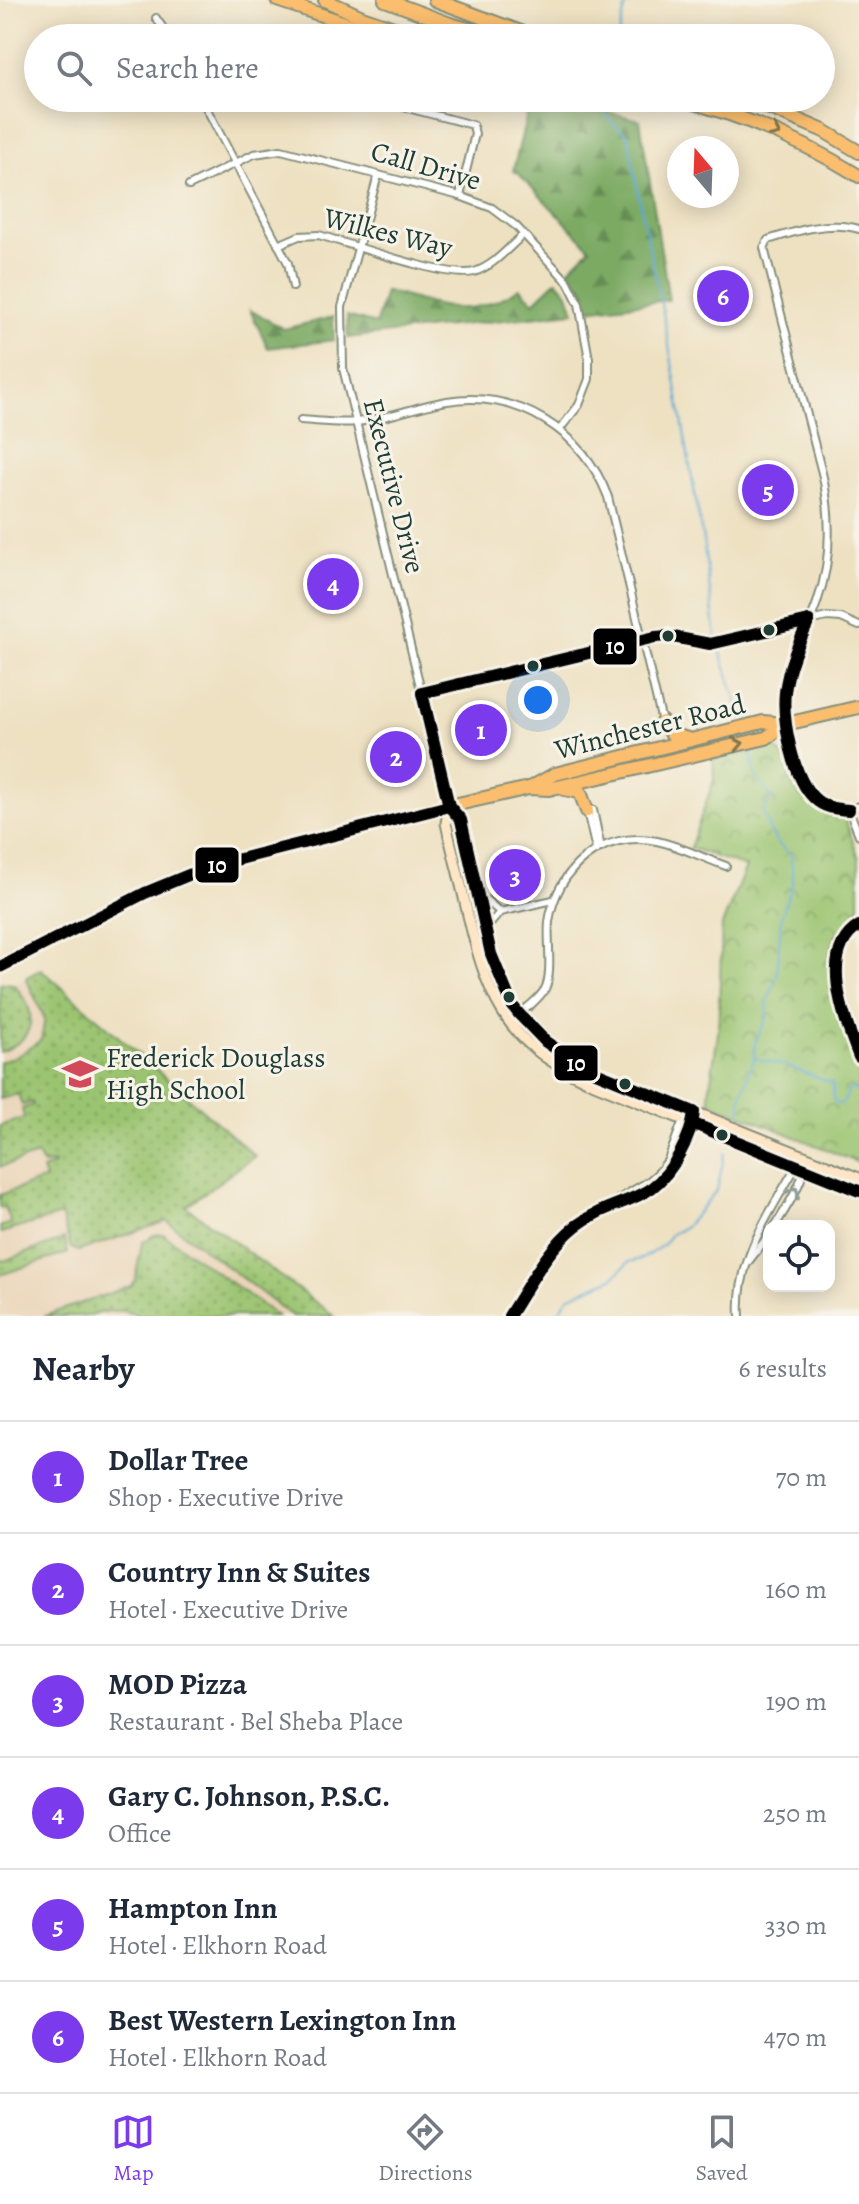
<!DOCTYPE html>
<meta charset="utf-8">
<style>
:root{--surface:#fff;--page:#f6f6f7;--text:#1f2937;--muted:#747a83;--line:#e0e1e3;--accent:#7c3aed}
body{margin:0;font-family:Alegreya,serif;background:var(--page);color:var(--text)}
.controls{position:absolute;right:24px;bottom:24px;display:grid;overflow:hidden;border-radius:16px;box-shadow:0 4px 20px #0003}
.controls button{width:72px;height:72px;display:grid;place-items:center;padding:0;border:0;border-bottom:2px solid var(--line);background:var(--surface);color:var(--text);font:40px sans-serif}
.compass{position:absolute;left:667px;top:136px;width:72px;height:72px;border-radius:50%;background:var(--surface);box-shadow:0 4px 20px #0003;rotate:341deg}
.you{position:absolute;left:538px;top:700px;width:28px;height:28px;margin:-20px;border:6px solid #fff;border-radius:50%;background:#1a73e8;box-shadow:0 0 0 12px #1a73e833}
.badge{display:grid;place-items:center;width:52px;height:52px;border-radius:50%;background:var(--accent);color:#fff;font-size:26px;font-weight:700}
.pin{position:absolute;translate:-50% -50%;border:4px solid #fff;box-shadow:0 2px 8px #0006}
.list{margin:0;padding:0;list-style:none}
h2{display:flex;justify-content:space-between;align-items:center;height:104px;margin:0;padding:0 32px;font-size:34px}
h2 small{font-size:26px;font-weight:400;color:var(--muted)}
.list li{display:grid;grid-template-columns:52px 1fr auto;gap:24px;align-items:center;box-sizing:border-box;height:112px;padding:0 32px;border-top:2px solid var(--line)}
.list b{display:block;font-size:30px;white-space:nowrap}
.list p{margin:0;font-size:26px;white-space:nowrap;color:var(--muted)}
.list em{font-size:26px;font-style:normal;color:var(--muted)}
.icon{flex:none;width:44px;height:44px;fill:none;stroke:currentColor;stroke-width:2;stroke-linecap:round;stroke-linejoin:round}
.map{position:relative;flex:none;width:859px;height:1316px;overflow:hidden}
.search{position:absolute;background:var(--surface);box-shadow:0 4px 20px #0003;left:24px;right:24px;top:24px;height:88px;display:flex;align-items:center;gap:20px;box-sizing:border-box;padding:0 28px;border-radius:44px;color:var(--muted);font-size:30px}
.sheet{height:776px;background:var(--surface)}
nav{display:flex;justify-content:space-around;align-items:center;box-sizing:border-box;height:112px;border-top:2px solid var(--line);background:var(--surface);font-size:22px;color:var(--muted)}
nav a{display:grid;justify-items:center;gap:4px}
nav .on{color:var(--accent)}
.map>svg:first-child{display:block}
.built{fill:#ead4b8}
.grass{fill:url(#grass-dots);stroke:#5d8052;stroke-width:2}
.forest{fill:url(#forest-firs);stroke:#4e744c;stroke-width:2}
.park{fill:url(#park-crowns);stroke:#5d8052;stroke-width:2}
.lines{fill:none;stroke-linecap:round;stroke-linejoin:round}
.stream{stroke:#5ba7d3;stroke-width:2}
.street-casing{stroke:#868f7b;stroke-width:10}
.secondary-casing{stroke:#868f7b;stroke-width:13}
.highway-casing{stroke:#868f7b;stroke-width:16}
.street{stroke:#fff;stroke-width:6}
.secondary{stroke:#fde5c5;stroke-width:9}
.highway{stroke:#fbbe6e;stroke-width:12}
.bus-1-casing{stroke:#f7f3e8;stroke-width:18}
.bus-1{stroke:#000;stroke-width:12}
.oneway{stroke:#82774e}
.oneway2{stroke:#8f9e9a}
.bus-dot{fill:#1f3d34;stroke:#f7f3e8;stroke-width:3}
.labels{text-anchor:middle;dominant-baseline:central;stroke-width:6;stroke-linejoin:round;paint-order:stroke}
.street-label{font-size:28px;fill:#1f3d34;stroke:#f7f3e8}
.poi-label{font-size:28px;fill:#1f3d34;stroke:#f7f3e8;text-anchor:start}
.line-badge{stroke:#f7f3e8;stroke-width:3}
.badge-label{font-size:22px;text-anchor:middle;font-weight:bold;fill:#fff}
</style>
<div class="map">
<svg width="859" height="1316" viewBox="0 0 859 1316">
<defs>
<pattern id="grass-dots" width="8" height="8" patternUnits="userSpaceOnUse" patternTransform="scale(2)"><rect width="8" height="8" fill="#9bc471"/><path d="M2 2h.1M6 6h.1" fill="none" stroke="#7ea05e" stroke-width="1.8" stroke-linecap="round"/></pattern>
<pattern id="forest-firs" width="22" height="20" patternUnits="userSpaceOnUse" patternTransform="scale(2)"><rect width="22" height="20" fill="#7caa63"/><path d="M5 1l3.5 6h-7zM16 11l3.5 6h-7z" fill="#658c52"/></pattern>
<pattern id="park-crowns" width="20" height="18" patternUnits="userSpaceOnUse" patternTransform="scale(2)"><rect width="20" height="18" fill="#9bc471"/><path d="M2 6a3 3 0 1 1 6 0M12 15a3 3 0 1 1 6 0" fill="none" stroke="#7ea05e"/></pattern>
</defs>
<rect width="100%" height="100%" fill="#f7f3e8"/>
<filter id="ink" filterUnits="userSpaceOnUse"><feTurbulence type="fractalNoise" baseFrequency=".0125" numOctaves="2"/><feDisplacementMap in="SourceGraphic" scale="16" xChannelSelector="R" yChannelSelector="G"/><feConvolveMatrix kernelMatrix="1 2 1 2 8 2 1 2 1" color-interpolation-filters="sRGB"/></filter>
<filter id="wash" filterUnits="userSpaceOnUse"><feTurbulence type="fractalNoise" baseFrequency=".006" numOctaves="4" result="noise"/><feDisplacementMap in="SourceGraphic" scale="32" xChannelSelector="R" yChannelSelector="G"/><feGaussianBlur stdDeviation="1.8" result="paint"/><feColorMatrix in="noise" values="0 0 0 0 0 0 0 0 0 0 0 0 0 0 0 0 0 1.4 0 .05"/><feComposite in="paint" operator="in"/></filter>
<g filter="url(#wash)">
<rect width="100%" height="100%" fill="#eee1c2"/>
<polygon class="built" points="41,970 186,1206 334,1316 0,1316 0,991"/>
<g class="grass">
<polygon points="41,969 255,1156 186,1206 334,1316 292,1316 167,1221 79,1251 71,1248 61,1215 1,1233 0,1227 11,1223 5,1207 0,1208 0,1195 45,1179 42,1170 54,1165 53,1163 43,1165 38,1155 0,1167 0,1126 24,1118 22,1109 33,1105 32,1102 22,1105 18,1094 0,1099 0,1062 17,1056 41,1040 45,1019 26,978"/>
<path d="M5,983L13,984C39,1011 37,1039 0,1052V984Z"/>
<path d="M163,1234L277,1316H139C118,1306 104,1313 83,1316C70,1316 56,1316 44,1316L131,1286L135,1280L142,1243L154,1235Z"/>
<polygon points="64,1239 68,1253 0,1275 0,1259 4,1261"/>
</g>
<g class="forest">
<polygon points="531,98 552,98 640,120 669,300 588,310 581,287 568,270 590,248 518,173 513,171"/>
<path d="M557,280L568,293L574,312L348,338L347,316L376,324L385,291C442,306 466,322 520,288L534,302Z"/>
<polygon points="250,310 284,329 333,317 334,340 268,348"/>
</g>
<path class="park" d="M772,747C791,756 785,775 796,790C809,808 825,813 845,819L859,858V918L849,922L836,936L830,955L839,1021L859,1067V1163L710,1102L709,1092L718,1034L722,925L746,867L690,848L714,780L713,760Z"/>
<g class="lines">
<g class="stream">
<polyline points="618,38 627,0"/>
<path d="M604,98C601,117 615,125 628,135L638,193L665,323L704,546L716,637L743,721"/>
<path d="M750,749L756,777L772,798L763,810C769,832 773,842 791,855L793,882L781,917L777,976L767,1003V1019L755,1042L754,1058L790,1067L833,1084V1100L838,1104L843,1103L849,1090L854,1088L859,1095"/>
<polyline points="741,1113 741,1097 754,1058"/>
<polyline points="557,1316 568,1297 613,1278 629,1262 642,1259 663,1245 671,1234 684,1228 717,1190 725,1153"/>
</g>
</g>
</g>
<g filter="url(#ink)">
<g class="lines">
<g class="street-casing">
<g id="street">
<polyline points="156,18 170,38"/>
<polyline points="201,98 288,263 293,287"/>
<polyline points="369,98 473,125 475,134 460,196"/>
<polyline points="378,175 342,307 343,368 449,806"/>
<polyline points="189,186 254,154 281,150 460,196 492,208 516,226 568,282 579,304 589,359 589,379 579,405 560,429"/>
<path d="M859,229C830,220 796,231 768,240L764,248L823,477C829,507 831,537 826,568C814,639 772,662 791,744C795,763 798,780 810,795C822,812 841,813 859,806"/>
<path d="M278,245L299,236L319,235C350,244 448,279 474,272C494,266 508,248 523,235"/>
<path d="M301,420C319,421 338,424 356,422C387,419 417,406 447,401C518,390 583,431 608,497L662,722"/>
<polyline points="422,693 655,637 668,636 710,644 827,617 841,618 859,626"/>
<polyline points="593,810 601,848"/>
<polyline points="849,810 859,835"/>
<polyline points="587,811 596,850"/>
<polyline points="479,894 500,912"/>
<path d="M859,926C852,930 844,936 841,943C829,967 849,1033 859,1057"/>
<polyline points="486,929 500,912 553,900"/>
<path d="M509,1022C521,1012 537,1002 545,989C553,974 547,940 549,922C556,870 602,829 657,841C680,846 703,858 726,866"/>
<path d="M614,1205C656,1197 686,1163 694,1121"/>
<path d="M775,1226C788,1205 804,1182 807,1156"/>
<polyline points="749,1261 769,1235"/>
<polyline points="509,1316 563,1239 591,1215 649,1181 660,1171 668,1160 683,1120 694,1112"/>
<path d="M740,1316C736,1260 770,1212 797,1165"/>
</g>
</g>
<g class="secondary-casing">
<g id="secondary">
<path d="M449,806L446,823C452,851 460,879 466,907C486,992 502,1042 587,1081L859,1191"/>
<polyline points="449,806 461,820 491,954 512,1005 546,1042 581,1066 859,1178"/>
</g>
</g>
<g class="highway-casing">
<g id="highway">
<polyline points="277,0 389,38"/>
<polyline points="325,0 362,17 423,38"/>
<polyline points="385,0 450,24 501,38"/>
<polyline points="435,0 537,38"/>
<path d="M675,98C741,114 802,141 859,176"/>
<polyline points="746,98 824,131 859,152"/>
<polyline points="662,722 673,735 688,739"/>
<polyline points="530,788 555,774 763,722 786,724 859,707"/>
<polyline points="564,789 580,792 587,811"/>
<polyline points="0,967 145,893 208,867 449,806 529,788 549,789 766,738 786,724"/>
</g>
</g>
<use href="#street" class="street"/>
<use href="#secondary" class="secondary"/>
<use href="#highway" class="highway"/>
<g class="bus-1-casing">
<g id="bus-1">
<path d="M809,621C798,644 788,667 785,692C782,720 793,778 814,798C824,808 836,809 849,810"/>
<path d="M422,693L449,806L461,820L491,954L512,1005L519,1014L546,1042L581,1066L694,1112C693,1127 687,1140 680,1153C651,1208 618,1194 576,1226C547,1249 529,1285 509,1316"/>
<polyline points="422,693 655,637 668,636 710,644 809,621"/>
<path d="M859,926C817,952 845,1020 859,1057"/>
<polyline points="0,967 145,893 208,867 449,806"/>
<polyline points="694,1124 859,1191"/>
</g>
</g>
<use href="#bus-1" class="bus-1"/>
</g>
<defs><path id="oneway-chevron" d="M-2-3.5L2.5 0L-2 3.5" fill="none" stroke-width="1.6" stroke-linecap="round" stroke-linejoin="round" transform="scale(2)"/></defs>
<g class="oneway">
<use href="#oneway-chevron" transform="translate(775 132) rotate(24)"/>
<use href="#oneway-chevron" transform="translate(738 744) rotate(-12)"/>
</g>
<use class="oneway2" href="#oneway-chevron" transform="translate(794 1192) rotate(-62)"/>
</g>
<defs>
<g id="school-bare" transform="scale(2.76)"><path d="M0-5L7-2L0 1L-7-2ZM-4 1L0 2.5L4 1V4Q0 6-4 4Z" fill="#d1495b" stroke="#f7f3e8" stroke-width="2.5" paint-order="stroke"/></g>
</defs>
<g fill-rule="evenodd">
<use href="#school-bare" x="80" y="1074"/>
</g>
<g class="bus-dot">
<circle cx="769" cy="630" r="7"/>
<circle cx="668" cy="636" r="7"/>
<circle cx="533" cy="666" r="7"/>
<circle cx="509" cy="997" r="7"/>
<circle cx="625" cy="1084" r="7"/>
<circle cx="722" cy="1135" r="7"/>
</g>
<g class="labels">
<g class="street-label">
<text transform="translate(426 166) rotate(16)">Call Drive</text>
<text transform="translate(388 233) rotate(14)">Wilkes Way</text>
<text transform="translate(394 486) rotate(76)">Executive Drive</text>
<text transform="translate(650 727) rotate(-14)">Winchester Road</text>
</g>
<g class="poi-label">
<text x="106" y="1058">Frederick Douglass<tspan x="106" dy="32">High School</tspan></text>
</g>
</g>
<g class="line-badge">
<rect x="592" y="627" width="46" height="39" rx="8" fill="#000"/>
<rect x="194" y="846" width="46" height="38" rx="8" fill="#000"/>
<rect x="553" y="1044" width="46" height="38" rx="8" fill="#000"/>
</g>
<g class="badge-label">
<text x="615" y="654">10</text>
<text x="217" y="873">10</text>
<text x="576" y="1071">10</text>
</g>
</svg>
<div class="controls">
<button><svg class="icon" aria-label="locate" viewBox="0 0 24 24"><circle cx="12" cy="12" r="6"/><path d="M12 2v4M12 18v4M2 12h4M18 12h4"/></svg></button>
</div>
<svg class="compass" viewBox="-18 -18 36 36"><path d="M0-13l5 13h-10z" fill="#e53935"/><path d="M0 13l5-13h-10z" fill="#747a83"/></svg>
<div class="you"></div>
<div class="pin badge" style="left:481px;top:730px">1</div>
<div class="pin badge" style="left:396px;top:757px">2</div>
<div class="pin badge" style="left:515px;top:875px">3</div>
<div class="pin badge" style="left:333px;top:584px">4</div>
<div class="pin badge" style="left:768px;top:490px">5</div>
<div class="pin badge" style="left:723px;top:296px">6</div>
<div class="search"><svg class="icon" aria-label="search" viewBox="0 0 24 24"><circle cx="10" cy="10" r="6"/><path d="M15 15l6 6"/></svg>Search here</div>
</div>
<section class="sheet">
<h2>Nearby<small>6 results</small></h2>
<ul class="list">
<li><span class="badge">1</span><div><b>Dollar Tree</b><p>Shop · Executive Drive</p></div><em>70 m</em></li>
<li><span class="badge">2</span><div><b>Country Inn &amp; Suites</b><p>Hotel · Executive Drive</p></div><em>160 m</em></li>
<li><span class="badge">3</span><div><b>MOD Pizza</b><p>Restaurant · Bel Sheba Place</p></div><em>190 m</em></li>
<li><span class="badge">4</span><div><b>Gary C. Johnson, P.S.C.</b><p>Office</p></div><em>250 m</em></li>
<li><span class="badge">5</span><div><b>Hampton Inn</b><p>Hotel · Elkhorn Road</p></div><em>330 m</em></li>
<li><span class="badge">6</span><div><b>Best Western Lexington Inn</b><p>Hotel · Elkhorn Road</p></div><em>470 m</em></li>
</ul>
</section>
<nav>
<a class="on"><svg class="icon" aria-label="map" viewBox="0 0 24 24"><path d="M3 6l6-2 6 2 6-2v14l-6 2-6-2-6 2zM9 4v14M15 6v14"/></svg>Map</a>
<a><svg class="icon" aria-label="directions" viewBox="0 0 24 24"><path d="M12 3l9 9-9 9-9-9zM9 14v-3h6M13 9l2 2-2 2"/></svg>Directions</a>
<a><svg class="icon" aria-label="saved" viewBox="0 0 24 24"><path d="M7 4h10v16l-5-4-5 4z"/></svg>Saved</a>
</nav>
